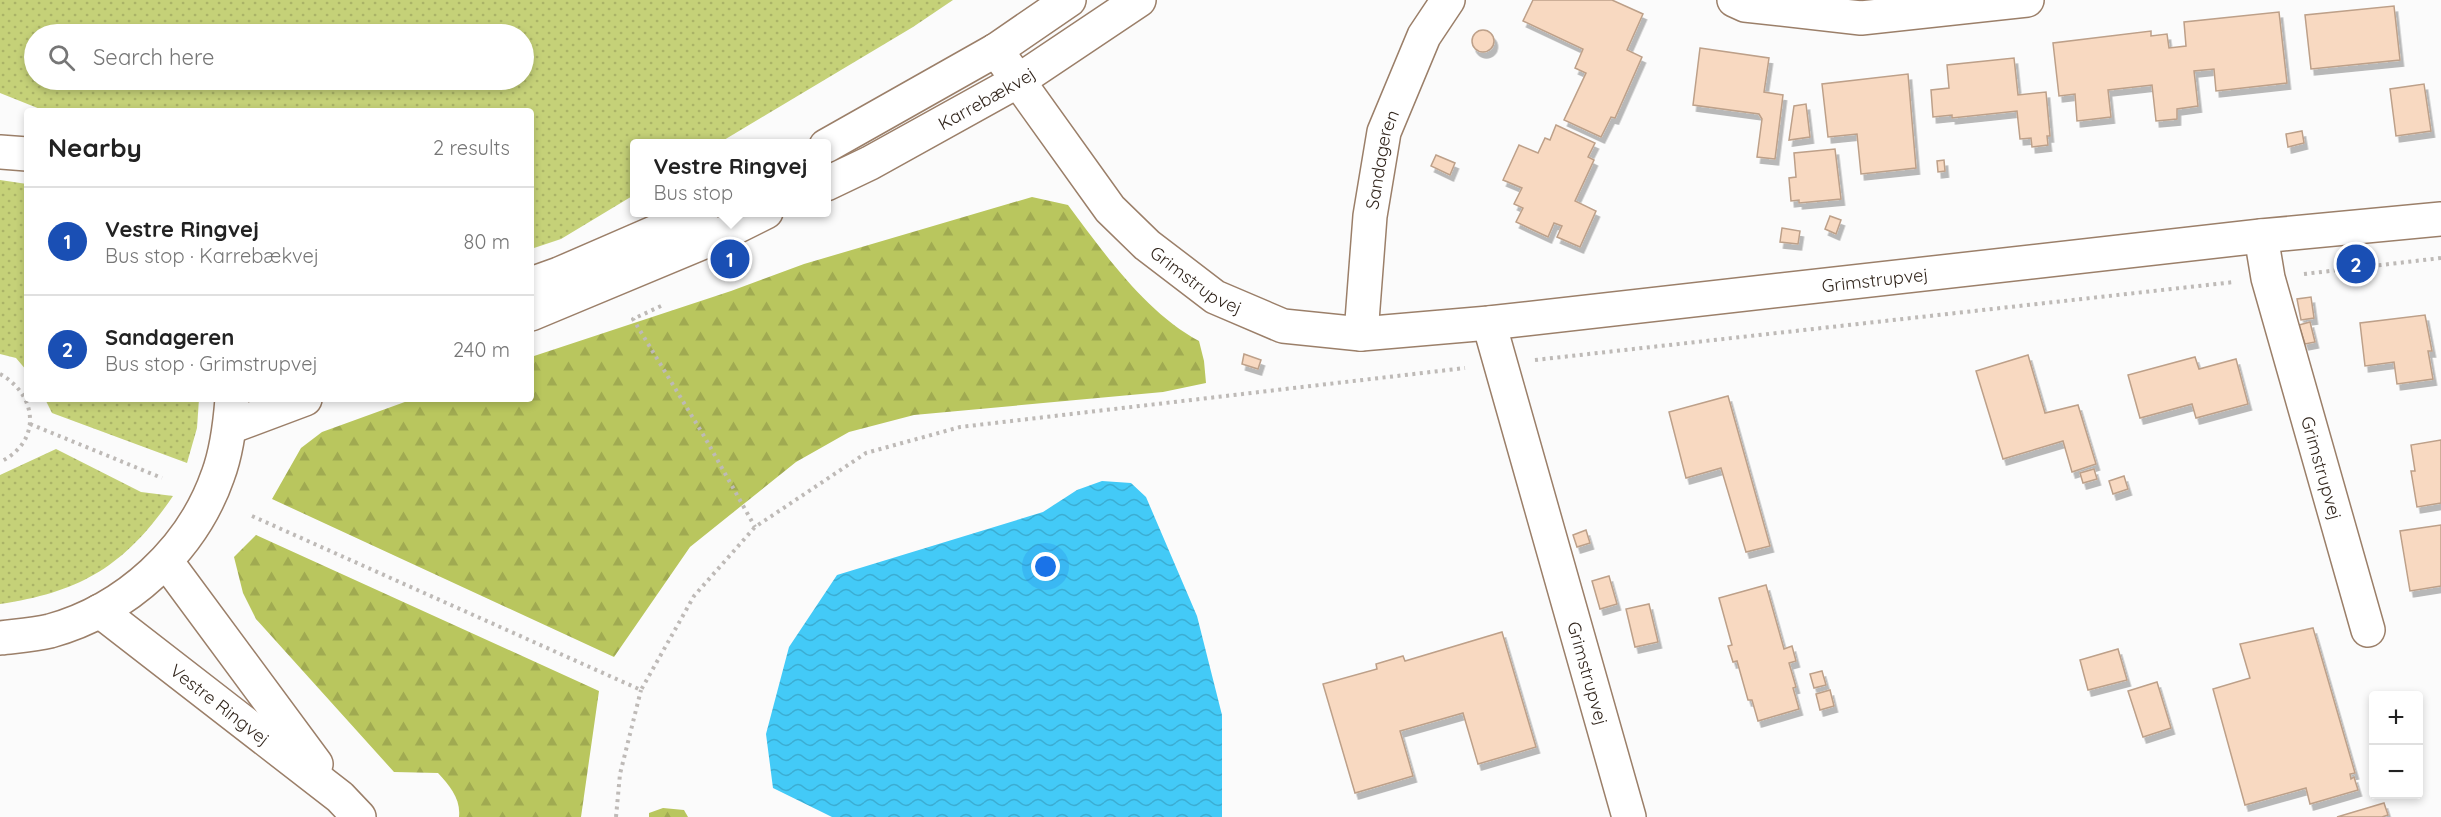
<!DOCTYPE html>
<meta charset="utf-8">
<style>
:root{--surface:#fff;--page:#f2f2f2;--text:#222;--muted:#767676;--line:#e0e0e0;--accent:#ea580c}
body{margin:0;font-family:Quicksand,sans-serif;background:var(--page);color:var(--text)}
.controls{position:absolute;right:18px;bottom:18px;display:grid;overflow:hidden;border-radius:6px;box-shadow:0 3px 9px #0003}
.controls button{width:54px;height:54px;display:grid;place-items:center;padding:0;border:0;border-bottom:2px solid var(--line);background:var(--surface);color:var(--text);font:30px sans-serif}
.you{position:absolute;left:1046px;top:567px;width:21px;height:21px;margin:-15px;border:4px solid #fff;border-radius:50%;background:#1a73e8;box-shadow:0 0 0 9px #1a73e833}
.badge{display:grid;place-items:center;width:39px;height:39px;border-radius:50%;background:var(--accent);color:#fff;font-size:20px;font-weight:700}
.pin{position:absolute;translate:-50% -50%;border:3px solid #fff;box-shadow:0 2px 6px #0006}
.popup{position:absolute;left:630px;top:139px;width:201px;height:78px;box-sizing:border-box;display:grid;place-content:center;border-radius:6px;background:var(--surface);filter:drop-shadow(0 2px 4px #0005);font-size:20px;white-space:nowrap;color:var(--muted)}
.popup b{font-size:22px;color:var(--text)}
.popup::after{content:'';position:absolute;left:50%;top:100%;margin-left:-12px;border:12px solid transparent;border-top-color:var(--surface)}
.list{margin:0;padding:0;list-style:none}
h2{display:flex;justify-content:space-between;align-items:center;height:78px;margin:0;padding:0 24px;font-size:26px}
h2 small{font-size:20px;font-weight:400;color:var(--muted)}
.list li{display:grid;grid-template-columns:39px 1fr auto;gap:18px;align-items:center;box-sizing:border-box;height:108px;padding:0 24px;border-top:2px solid var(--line)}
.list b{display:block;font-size:22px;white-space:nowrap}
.list p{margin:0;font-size:20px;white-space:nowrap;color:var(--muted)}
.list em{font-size:20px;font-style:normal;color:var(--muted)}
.icon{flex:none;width:33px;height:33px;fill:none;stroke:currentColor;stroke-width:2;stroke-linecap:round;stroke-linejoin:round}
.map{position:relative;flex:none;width:2441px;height:817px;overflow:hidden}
.search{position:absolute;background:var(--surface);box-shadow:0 3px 9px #0003;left:24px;top:24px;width:510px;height:66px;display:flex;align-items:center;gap:15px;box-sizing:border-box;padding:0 21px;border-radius:33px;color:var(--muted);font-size:22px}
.panel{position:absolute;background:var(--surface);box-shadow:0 3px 9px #0003;left:24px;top:108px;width:510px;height:294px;border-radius:6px}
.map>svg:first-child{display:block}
.grass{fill:url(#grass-dots);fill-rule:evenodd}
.forest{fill:url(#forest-firs)}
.water{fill:url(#water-waves)}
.building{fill:#f8d9c1;stroke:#bda089;stroke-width:1.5;filter:url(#shadow)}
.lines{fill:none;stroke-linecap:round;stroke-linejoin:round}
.minor-casing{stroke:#9b7f69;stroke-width:36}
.major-casing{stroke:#9b7f69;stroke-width:36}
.path{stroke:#bebab7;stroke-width:4;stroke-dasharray:3 4.5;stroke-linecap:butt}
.minor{stroke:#fff;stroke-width:33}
.major{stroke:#fff;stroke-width:33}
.labels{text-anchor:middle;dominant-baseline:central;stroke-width:5;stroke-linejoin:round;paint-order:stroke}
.street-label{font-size:18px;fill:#32261d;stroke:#fbfbfb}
</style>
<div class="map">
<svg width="2441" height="817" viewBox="0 0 2441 817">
<defs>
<pattern id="grass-dots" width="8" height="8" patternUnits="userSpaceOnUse" patternTransform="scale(1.5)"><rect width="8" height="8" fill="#c5d178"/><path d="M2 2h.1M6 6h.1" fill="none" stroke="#aab367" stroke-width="1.8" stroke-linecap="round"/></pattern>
<pattern id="forest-firs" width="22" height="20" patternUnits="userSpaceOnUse" patternTransform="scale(1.5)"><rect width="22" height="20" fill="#b9c65e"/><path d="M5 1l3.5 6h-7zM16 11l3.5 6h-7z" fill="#a0aa51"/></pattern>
<pattern id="water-waves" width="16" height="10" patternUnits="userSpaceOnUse" patternTransform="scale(1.5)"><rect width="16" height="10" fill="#43caf7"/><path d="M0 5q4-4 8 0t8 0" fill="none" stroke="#3badd3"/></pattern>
<filter id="shadow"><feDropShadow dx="3.5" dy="6" stdDeviation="0" flood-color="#0004"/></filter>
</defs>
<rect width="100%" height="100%" fill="#fbfbfb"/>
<g class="grass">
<path d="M0,0H953L913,27L719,143L634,144V195L561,239L531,249V111H45L0,93ZM524,34V80H34V34Z"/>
<polygon points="0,180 27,184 27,371 16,358 0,354"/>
<polygon points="45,399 199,399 197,428 187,463 52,413"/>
<path d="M56,449L141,492L173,496C126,565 82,592 0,604V475Z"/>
</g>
<g class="forest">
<path d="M1032,197L1068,205C1104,253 1145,312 1199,341L1204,361L1206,383L1163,392L914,415L849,432L796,462L690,547L614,657L272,499L301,448L322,432L413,399H531V357L731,291L804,264Z"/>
<path d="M256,535L599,691L581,817H459C461,799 450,786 438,773L394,772L256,619L243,593L234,557Z"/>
<polygon points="663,808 684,810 688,817 649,817 649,813"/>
</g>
<polygon class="water" points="1102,481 1131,483 1146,497 1197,616 1222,715 1222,817 832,817 773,788 766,734 789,647 837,575 1043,512 1077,490"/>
<g class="building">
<polygon points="1533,0 1612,0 1643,14 1627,50 1642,57 1615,118 1611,117 1601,137 1564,120 1586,73 1575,68 1583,49 1523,21"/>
<polygon points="2394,6 2400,60 2311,69 2305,15"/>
<polygon points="2279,12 2287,83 2216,91 2214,69 2194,71 2198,106 2177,109 2177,119 2156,121 2152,85 2108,90 2111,117 2077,121 2075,94 2059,96 2053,43 2151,31 2151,36 2167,34 2169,48 2186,46 2184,22"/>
<circle cx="1483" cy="41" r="11"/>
<polygon points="1700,48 1769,58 1764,92 1783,95 1775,159 1757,157 1762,119 1759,114 1693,105"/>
<polygon points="2014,58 2018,95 2046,92 2050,136 2047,136 2048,145 2032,147 2031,138 2020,139 2017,111 1952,118 1952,115 1933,117 1931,90 1949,88 1947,65"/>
<polygon points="1908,74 1916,168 1861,174 1857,134 1828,137 1822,84"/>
<polygon points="2424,84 2431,131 2396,136 2390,89"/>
<polygon points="1806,104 1810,137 1789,140 1794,106"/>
<polygon points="1556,125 1595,143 1588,157 1594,160 1575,201 1596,211 1580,247 1557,237 1562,226 1554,223 1548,237 1516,222 1523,208 1514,204 1522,188 1503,180 1519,145 1538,153 1545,138 1550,140"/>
<polygon points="2302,131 2304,143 2288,147 2286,134"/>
<polygon points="1835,149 1841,199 1799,203 1799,200 1791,201 1789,178 1796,177 1794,153"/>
<polygon points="1436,155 1455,163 1450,175 1431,166"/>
<polygon points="1944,160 1945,171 1938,172 1937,161"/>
<polygon points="1830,216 1841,220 1836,234 1825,229"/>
<polygon points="1782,228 1800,231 1798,244 1780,242"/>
<polygon points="2311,297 2314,318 2301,320 2297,299"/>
<polygon points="2425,315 2432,351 2428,351 2433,379 2397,384 2394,362 2365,366 2360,323"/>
<polygon points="2310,322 2315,342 2305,344 2299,325"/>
<polygon points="1244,354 1261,360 1258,369 1242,364"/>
<polygon points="2028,355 2045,413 2078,405 2096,464 2072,472 2063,441 2003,459 1976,371"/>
<polygon points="2195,357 2199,369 2236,359 2248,404 2196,418 2192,404 2140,418 2128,375"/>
<polygon points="1728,396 1770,546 1746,552 1721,468 1686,478 1669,412"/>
<polygon points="2441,440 2441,503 2417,507 2411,471 2415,471 2411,445"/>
<polygon points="2094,469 2097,479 2083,483 2080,473"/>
<polygon points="2124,476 2128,489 2113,494 2109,481"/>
<polygon points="2441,525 2441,586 2410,591 2400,531"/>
<polygon points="1586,530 1590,543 1577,547 1573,535"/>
<polygon points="1609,576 1617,604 1600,609 1592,581"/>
<polygon points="1766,585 1784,649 1792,646 1796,661 1789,663 1796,687 1793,688 1799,709 1758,721 1752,700 1748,700 1737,661 1733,662 1728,646 1732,645 1719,598"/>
<polygon points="1649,604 1658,642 1635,647 1626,609"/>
<polygon points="2313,628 2355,773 2350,774 2351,779 2354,777 2358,790 2310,804 2306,788 2245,805 2213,689 2250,678 2240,644"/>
<polygon points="1502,632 1536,747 1478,764 1463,713 1400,731 1413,776 1355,793 1323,684 1377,669 1376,664 1403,656 1405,661"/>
<polygon points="2118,649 2127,680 2088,690 2080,660"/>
<polygon points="1822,671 1826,685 1814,688 1810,674"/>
<polygon points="2157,682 2171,728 2143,737 2128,691"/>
<polygon points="1830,690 1834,706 1820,710 1816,694"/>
<polygon points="2384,803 2388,815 2382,817 2337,817"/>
</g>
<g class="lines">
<g class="minor-casing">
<g id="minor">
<polyline points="1734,0 1745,5 1861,18 2027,0"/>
<path id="s1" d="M996,50L1110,209L1147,245L1215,297L1283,326L1361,334L1489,323L2261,236L2441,219"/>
<polyline points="826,146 996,50 1069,0"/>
<path id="s2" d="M826,184L870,163L1018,81L1139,0"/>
<path id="s3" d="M2261,236L2268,278L2368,630"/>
<polyline points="531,284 559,274 702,212"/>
<polyline points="531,314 718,236 766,212"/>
<path id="s4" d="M1489,323L1629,817"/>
<path id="s5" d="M1361,334L1370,216L1384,132L1424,36L1448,0"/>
<polyline points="230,427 305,399"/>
</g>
</g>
<g class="major-casing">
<g id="major">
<polyline points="0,152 27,154"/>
<polyline points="166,561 316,764"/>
<path id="s6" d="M100,611L340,797L359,817"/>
<path d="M0,638C16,636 34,635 50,631C126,610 192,550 218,475C227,451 230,425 232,399"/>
</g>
</g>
<g class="path">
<polyline points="2304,274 2441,258"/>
<polyline points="661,306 633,319 704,436 755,527"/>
<polyline points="1535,360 2234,282"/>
<path d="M0,374C38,395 42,442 0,462"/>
<polyline points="30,424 162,478"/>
<polyline points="252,516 641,690 694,596 755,527 866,453 960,427 1465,368"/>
<polyline points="616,817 620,774 641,690"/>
</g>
<use href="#minor" class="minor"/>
<use href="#major" class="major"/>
</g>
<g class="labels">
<g class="street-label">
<text stroke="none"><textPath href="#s2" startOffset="182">Karrebækvej</textPath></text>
<text stroke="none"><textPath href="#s5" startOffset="176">Sandageren</textPath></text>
<text stroke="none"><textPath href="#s1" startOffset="308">Grimstrupvej</textPath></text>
<text stroke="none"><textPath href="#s1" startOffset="1002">Grimstrupvej</textPath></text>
<text stroke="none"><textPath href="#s3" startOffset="240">Grimstrupvej</textPath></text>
<text stroke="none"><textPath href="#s4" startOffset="364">Grimstrupvej</textPath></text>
<text stroke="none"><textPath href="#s6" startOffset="152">Vestre Ringvej</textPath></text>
</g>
</g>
</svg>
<div class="controls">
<button>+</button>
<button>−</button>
</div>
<div class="you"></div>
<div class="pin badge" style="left:730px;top:259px;background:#1a4fb4">1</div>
<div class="popup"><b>Vestre Ringvej</b>Bus stop</div>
<div class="pin badge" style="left:2356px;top:264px;background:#1a4fb4">2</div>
<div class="search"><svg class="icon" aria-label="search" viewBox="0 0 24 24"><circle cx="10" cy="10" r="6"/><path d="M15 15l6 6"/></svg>Search here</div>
<section class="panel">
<h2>Nearby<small>2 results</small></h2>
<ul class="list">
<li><span class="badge" style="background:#1a4fb4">1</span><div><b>Vestre Ringvej</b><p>Bus stop · Karrebækvej</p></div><em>80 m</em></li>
<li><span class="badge" style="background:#1a4fb4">2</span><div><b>Sandageren</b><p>Bus stop · Grimstrupvej</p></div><em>240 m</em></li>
</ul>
</section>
</div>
